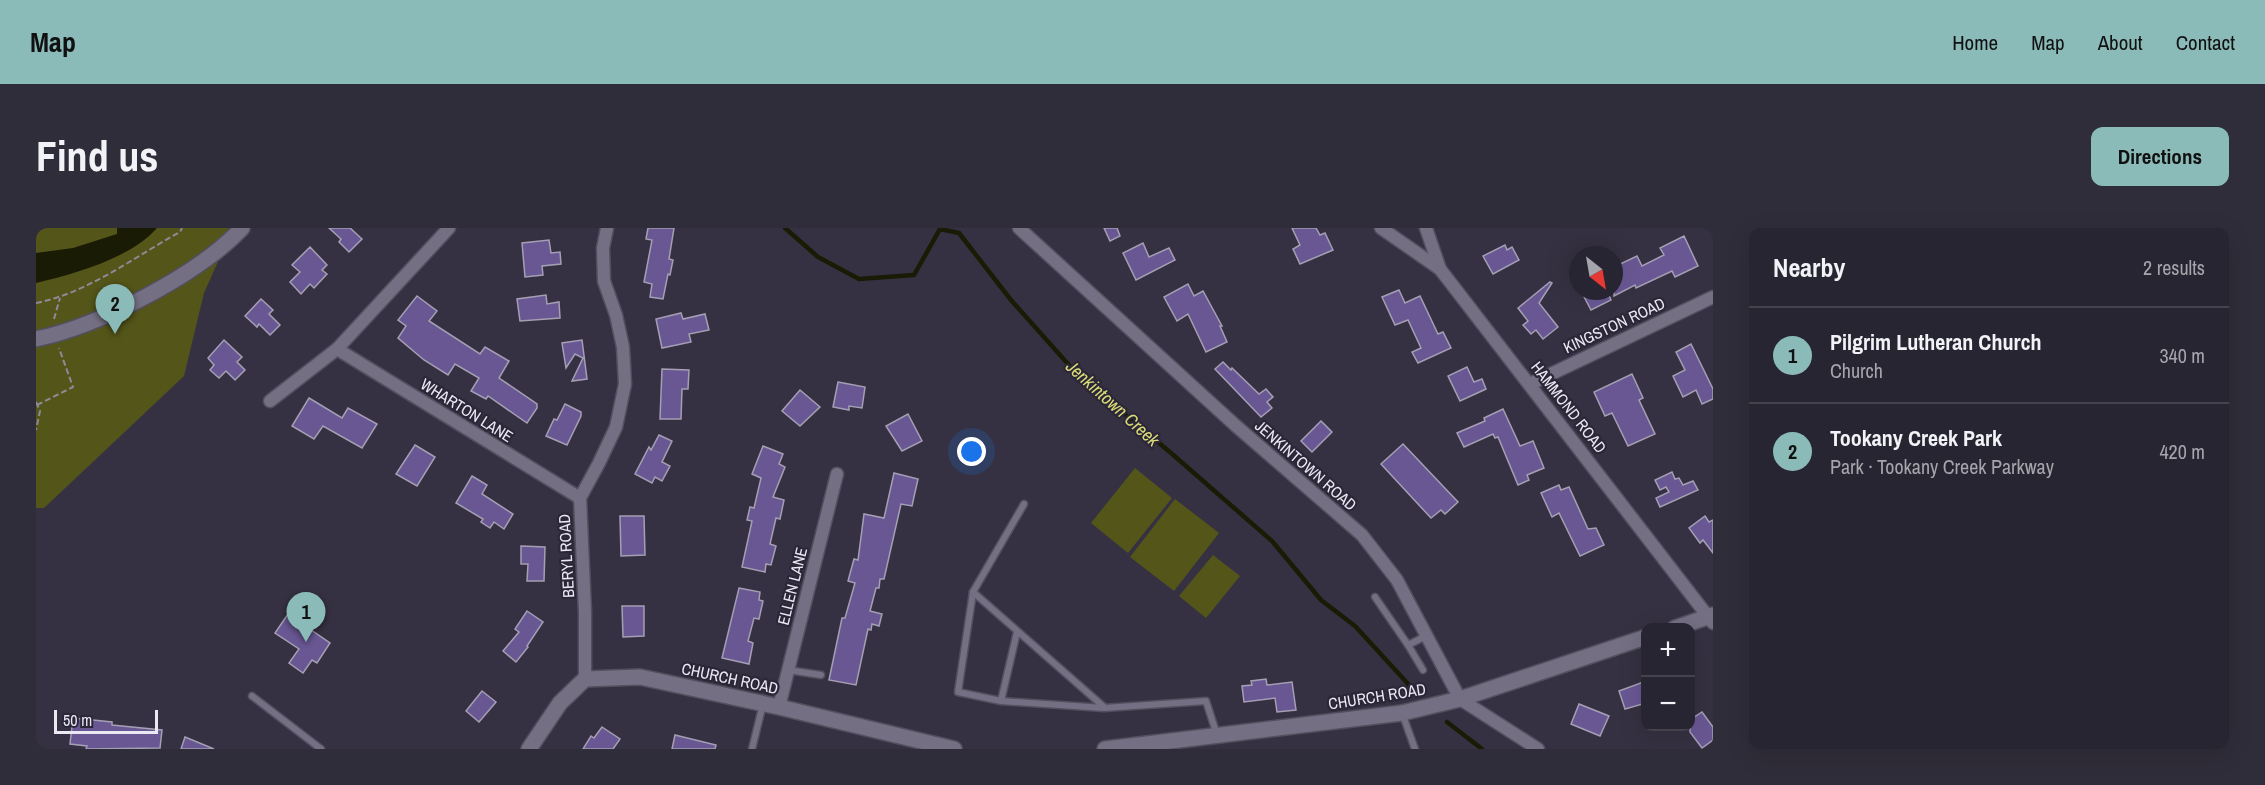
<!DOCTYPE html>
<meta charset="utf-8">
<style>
:root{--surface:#282532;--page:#302d3a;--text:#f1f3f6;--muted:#a5a5ac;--line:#44424d;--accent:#8bbbb9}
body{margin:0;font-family:"Archivo Narrow",sans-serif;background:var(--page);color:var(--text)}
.controls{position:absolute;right:18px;bottom:18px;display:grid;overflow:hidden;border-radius:12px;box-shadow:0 6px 24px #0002}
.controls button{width:54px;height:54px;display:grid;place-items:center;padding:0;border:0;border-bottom:2px solid var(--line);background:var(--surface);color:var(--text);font:30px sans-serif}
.compass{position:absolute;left:1533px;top:18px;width:54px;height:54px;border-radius:50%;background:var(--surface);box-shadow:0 6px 24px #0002;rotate:149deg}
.scale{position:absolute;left:18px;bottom:15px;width:104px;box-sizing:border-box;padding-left:6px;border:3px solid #eae8f3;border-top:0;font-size:16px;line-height:21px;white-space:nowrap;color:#eae8f3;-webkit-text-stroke:4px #2c2738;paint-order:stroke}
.you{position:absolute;left:936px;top:224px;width:21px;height:21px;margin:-15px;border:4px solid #fff;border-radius:50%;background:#1a73e8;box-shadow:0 0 0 9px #1a73e833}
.badge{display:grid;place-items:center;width:39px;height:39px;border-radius:50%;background:var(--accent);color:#111;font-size:20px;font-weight:700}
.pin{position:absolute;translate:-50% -50px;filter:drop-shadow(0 2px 3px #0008)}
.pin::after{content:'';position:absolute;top:32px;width:21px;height:18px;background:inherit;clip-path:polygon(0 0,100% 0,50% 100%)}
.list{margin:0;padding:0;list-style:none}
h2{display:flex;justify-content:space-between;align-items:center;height:78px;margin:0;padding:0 24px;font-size:26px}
h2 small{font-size:20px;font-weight:400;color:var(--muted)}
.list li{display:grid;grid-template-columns:39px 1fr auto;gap:18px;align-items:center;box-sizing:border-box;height:96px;padding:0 24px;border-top:2px solid var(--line)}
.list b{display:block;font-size:22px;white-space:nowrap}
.list p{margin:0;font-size:20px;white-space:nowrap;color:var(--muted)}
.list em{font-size:20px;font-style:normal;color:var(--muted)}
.map{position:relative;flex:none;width:1677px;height:521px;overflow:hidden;border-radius:12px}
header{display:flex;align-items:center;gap:36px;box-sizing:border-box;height:84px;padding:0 30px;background:var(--accent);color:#111}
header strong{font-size:28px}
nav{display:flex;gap:33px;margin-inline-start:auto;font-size:21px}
.intro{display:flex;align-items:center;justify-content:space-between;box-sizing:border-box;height:144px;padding:0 36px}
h1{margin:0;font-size:42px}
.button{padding:15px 27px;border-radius:12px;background:var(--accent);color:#111;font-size:21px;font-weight:700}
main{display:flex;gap:36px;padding:0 36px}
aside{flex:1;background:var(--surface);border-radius:12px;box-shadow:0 6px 24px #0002}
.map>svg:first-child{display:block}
.green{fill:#545519}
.water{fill:#1a1b05}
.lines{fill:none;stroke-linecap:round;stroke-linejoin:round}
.stream{stroke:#1a1b05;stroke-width:4.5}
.building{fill:#695793;stroke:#a49fb3;stroke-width:1.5}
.service-casing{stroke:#524f5e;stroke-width:9}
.minor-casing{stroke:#524f5e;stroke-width:15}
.tertiary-casing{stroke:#524f5e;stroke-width:18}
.path{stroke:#8d8a98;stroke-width:2;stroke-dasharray:6 3;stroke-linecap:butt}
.service{stroke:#746f83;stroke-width:6}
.minor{stroke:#746f83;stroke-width:12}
.tertiary{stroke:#746f83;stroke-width:15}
.labels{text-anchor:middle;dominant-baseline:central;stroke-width:4.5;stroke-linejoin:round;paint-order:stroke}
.street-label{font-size:16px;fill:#eae8f3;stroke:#2c2738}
.water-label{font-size:18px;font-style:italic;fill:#d9dc77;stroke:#2c2738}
</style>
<header>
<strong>Map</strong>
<nav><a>Home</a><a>Map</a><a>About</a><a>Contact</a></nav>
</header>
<div class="intro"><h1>Find us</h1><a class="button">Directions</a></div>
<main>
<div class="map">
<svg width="1677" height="521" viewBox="0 0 1677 521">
<rect width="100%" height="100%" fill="#363142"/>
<g class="green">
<polygon points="0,0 197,0 168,65 148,148 8,280 0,280"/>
<polygon points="1099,240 1136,270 1092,325 1055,295"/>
<polygon points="1139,271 1183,305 1138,363 1094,329"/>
<polygon points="1177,327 1204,348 1170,390 1143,368"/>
</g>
<path class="water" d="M81,0H121C95,30 38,46 0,55V25L37,20L81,6Z"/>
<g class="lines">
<g class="stream">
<polyline points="749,0 782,29 823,51 878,47 904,1 923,5 975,72 1040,145 1135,225 1236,313 1285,372 1319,398 1374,458"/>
<polyline points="1411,494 1446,521"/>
</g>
</g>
<g class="building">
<polygon points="293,0 314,0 326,11 313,24 303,14 305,11"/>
<polygon points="612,0 638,0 633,31 637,32 634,47 632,46 627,71 614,69 616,56 608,54 616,12 610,11"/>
<polygon points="1068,0 1081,0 1084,8 1074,13"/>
<polygon points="1256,0 1280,0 1284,7 1289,5 1297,22 1264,36 1257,21 1264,17"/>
<polygon points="1648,8 1662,38 1639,49 1636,43 1600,60 1599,57 1578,68 1578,39 1601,28 1606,38 1628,27 1624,20"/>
<polygon points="513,12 515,25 524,24 525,36 506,38 507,47 489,49 486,15"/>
<polygon points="1107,15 1113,29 1133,20 1139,32 1100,52 1087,25"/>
<polygon points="1469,17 1471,22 1476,19 1483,32 1457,46 1447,28"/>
<polygon points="274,19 291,37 286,42 291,46 278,60 274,56 265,66 254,54 264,44 256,37"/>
<polygon points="1514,54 1516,55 1503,75 1522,99 1507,111 1500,102 1495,106 1487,97 1492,93 1482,80"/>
<polygon points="1152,56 1158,68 1167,63 1186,98 1184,98 1191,114 1170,124 1152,86 1141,93 1128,69"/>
<polygon points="1363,62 1369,75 1384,68 1402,106 1407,104 1415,120 1382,135 1376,124 1385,120 1372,92 1359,97 1346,69"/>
<polygon points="1545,63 1571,63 1575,72 1555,82"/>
<polygon points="510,67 511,76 523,74 524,90 484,93 481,71"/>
<polygon points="381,68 401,83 393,93 444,126 449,119 473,133 463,150 501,176 501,180 491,195 452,168 450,171 435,163 443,150 419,136 412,147 388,132 362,110 370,98 362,92"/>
<polygon points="225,71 237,82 233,86 244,97 234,107 223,96 221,99 209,88"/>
<polygon points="645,85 647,91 669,86 673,102 653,106 655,114 626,120 620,91"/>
<polygon points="188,112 206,129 201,134 209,142 199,152 190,143 183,150 174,142 178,137 172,130"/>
<polygon points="546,112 551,151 536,153 547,130 539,126 530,140 526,115"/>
<polygon points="1655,116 1677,161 1677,171 1666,176 1660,162 1647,169 1637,148 1649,142 1640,124"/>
<polygon points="1187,134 1195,142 1196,140 1223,166 1230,161 1237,169 1231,174 1236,180 1225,189 1179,141"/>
<polygon points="1431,139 1438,154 1446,151 1450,161 1424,173 1412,148"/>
<polygon points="626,141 653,142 652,161 646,161 645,191 624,191"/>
<polygon points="1596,146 1607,170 1603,172 1619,206 1592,218 1576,185 1569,188 1558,164"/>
<polygon points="802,154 829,159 826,180 813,178 813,182 797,179"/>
<polygon points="764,162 784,179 764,198 746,183"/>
<polygon points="273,170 306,190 312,180 341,196 326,220 287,198 278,211 256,198"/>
<polygon points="529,176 545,184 545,188 531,217 510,208 518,191 521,192"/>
<polygon points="1467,181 1484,218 1497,213 1508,240 1491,247 1493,252 1482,257 1462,209 1459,210 1457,206 1428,219 1421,205 1449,193 1448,190"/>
<polygon points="872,186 886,213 866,223 850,198"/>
<polygon points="1285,193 1296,204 1276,224 1265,213"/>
<polygon points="623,207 636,213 626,234 634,238 626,253 619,249 616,255 599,246 613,219 615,222"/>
<polygon points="1367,216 1422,274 1409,286 1405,282 1395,290 1345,236"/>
<polygon points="379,217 399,229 381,258 360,246"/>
<polygon points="727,218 747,226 743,236 749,239 737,269 748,272 744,291 740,290 734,316 740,318 735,337 730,336 729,344 706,339 716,293 711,292 714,279 718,280 725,250 716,246"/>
<polygon points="1636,244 1639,251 1643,250 1647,257 1657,253 1662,262 1624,279 1620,270 1633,264 1630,259 1624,262 1619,252"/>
<polygon points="858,245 882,251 876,278 865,276 848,351 844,351 843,360 840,360 834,383 846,386 843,398 836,396 835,402 832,401 820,457 793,452 806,390 809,390 819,355 812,353 818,331 822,332 828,286 848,290"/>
<polygon points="436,248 451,257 446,266 477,286 468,301 458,294 454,300 445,294 447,291 420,275"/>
<polygon points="1523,257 1525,262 1533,259 1552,301 1560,300 1568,317 1544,328 1523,285 1516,289 1505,265"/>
<polygon points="584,288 608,288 609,327 585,328"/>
<polygon points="1669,288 1673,294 1677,292 1677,325 1667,312 1664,315 1653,300"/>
<polygon points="485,318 509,319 508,353 491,353 492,336 485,336"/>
<polygon points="703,360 724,364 723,372 727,373 723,391 718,390 712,413 717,415 713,436 686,430"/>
<polygon points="586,378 608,378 608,408 587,409"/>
<polygon points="491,383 507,394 491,418 492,419 480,434 467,423 483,404 479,401"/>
<polygon points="252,386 294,415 281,435 276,432 267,445 253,435 263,421 239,405"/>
<polygon points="1230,451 1231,457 1256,454 1260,482 1241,484 1239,470 1208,474 1206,458 1216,457 1215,453"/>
<polygon points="1610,453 1610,475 1589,481 1583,463"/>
<polygon points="446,463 460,474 443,494 430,483"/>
<polygon points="1543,476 1573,488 1564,508 1535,496"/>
<polygon points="1666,484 1677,499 1677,512 1666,520 1654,504 1654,492"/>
<polygon points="37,490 76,494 76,497 126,502 124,520 50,521 51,518 34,516"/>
<polygon points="566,499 584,511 577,521 547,521 555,508 558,510"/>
<polygon points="639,507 680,517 679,521 636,521"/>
<polygon points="149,509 178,521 145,521"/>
</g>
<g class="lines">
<g class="service-casing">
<g id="service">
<polyline points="988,276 937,364 922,464 965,473 1068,480 1170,473 1181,507"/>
<polyline points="937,364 1068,479"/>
<polyline points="1339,369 1372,417 1390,408"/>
<polyline points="1372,417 1387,442"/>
<polyline points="752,442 785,447"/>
<polyline points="216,468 285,521"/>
<polyline points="965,473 981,404"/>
<polyline points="1366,485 1379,521"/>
<polyline points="716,521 727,476"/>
</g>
</g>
<g class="minor-casing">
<g id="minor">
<polyline points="983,0 1199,197 1326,307 1361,352 1424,471 1502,521"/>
<polyline points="1345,0 1404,41 1677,395"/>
<polyline points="1390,0 1404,41"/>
<polyline points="301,121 544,270"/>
<polyline points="1494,156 1677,69"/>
<polyline points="234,173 301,121 413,0"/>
<polyline points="549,451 549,384 544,270 563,235 580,199 589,156 587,119 580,87 568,53 567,20 571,0"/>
<polyline points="743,479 801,246"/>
</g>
</g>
<g class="tertiary-casing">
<g id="tertiary">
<path d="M0,111C63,98 162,47 206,0"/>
<polyline points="1639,400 1677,387"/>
<polyline points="493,521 524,475 549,451 604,449 743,479 918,521"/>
<polyline points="1069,521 1366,485 1424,471 1610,409"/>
</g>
</g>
<g class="path">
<path d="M0,75C52,65 98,29 144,4L146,0"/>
<polyline points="18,91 24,70"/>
<polyline points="0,174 4,183 0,202"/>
<polyline points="1,177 37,159 23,120"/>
</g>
<use href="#service" class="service"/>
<use href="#minor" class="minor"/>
<use href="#tertiary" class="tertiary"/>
</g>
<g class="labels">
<g class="street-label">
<text transform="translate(1578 97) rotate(-25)">KINGSTON ROAD</text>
<text transform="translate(1533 179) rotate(52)">HAMMOND ROAD</text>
<text transform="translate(431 182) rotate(32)">WHARTON LANE</text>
<text transform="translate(1270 237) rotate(41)">JENKINTOWN ROAD</text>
<text transform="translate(530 328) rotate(-93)">BERYL ROAD</text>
<text transform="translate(756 358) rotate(-76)">ELLEN LANE</text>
<text transform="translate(694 450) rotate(12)">CHURCH ROAD</text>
<text transform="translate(1341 468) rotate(-9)">CHURCH ROAD</text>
</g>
<g class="water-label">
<text transform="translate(1077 175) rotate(42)">Jenkintown Creek</text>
</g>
</g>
</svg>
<div class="controls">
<button>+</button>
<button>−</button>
</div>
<svg class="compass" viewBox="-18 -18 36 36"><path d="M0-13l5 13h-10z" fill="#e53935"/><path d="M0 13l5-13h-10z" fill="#a5a5ac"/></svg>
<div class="scale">50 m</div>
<div class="you"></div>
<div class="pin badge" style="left:270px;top:414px">1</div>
<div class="pin badge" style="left:79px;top:106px">2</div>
</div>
<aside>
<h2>Nearby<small>2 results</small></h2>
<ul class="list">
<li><span class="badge">1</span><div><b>Pilgrim Lutheran Church</b><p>Church</p></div><em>340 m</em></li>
<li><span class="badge">2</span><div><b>Tookany Creek Park</b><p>Park · Tookany Creek Parkway</p></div><em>420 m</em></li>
</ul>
</aside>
</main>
